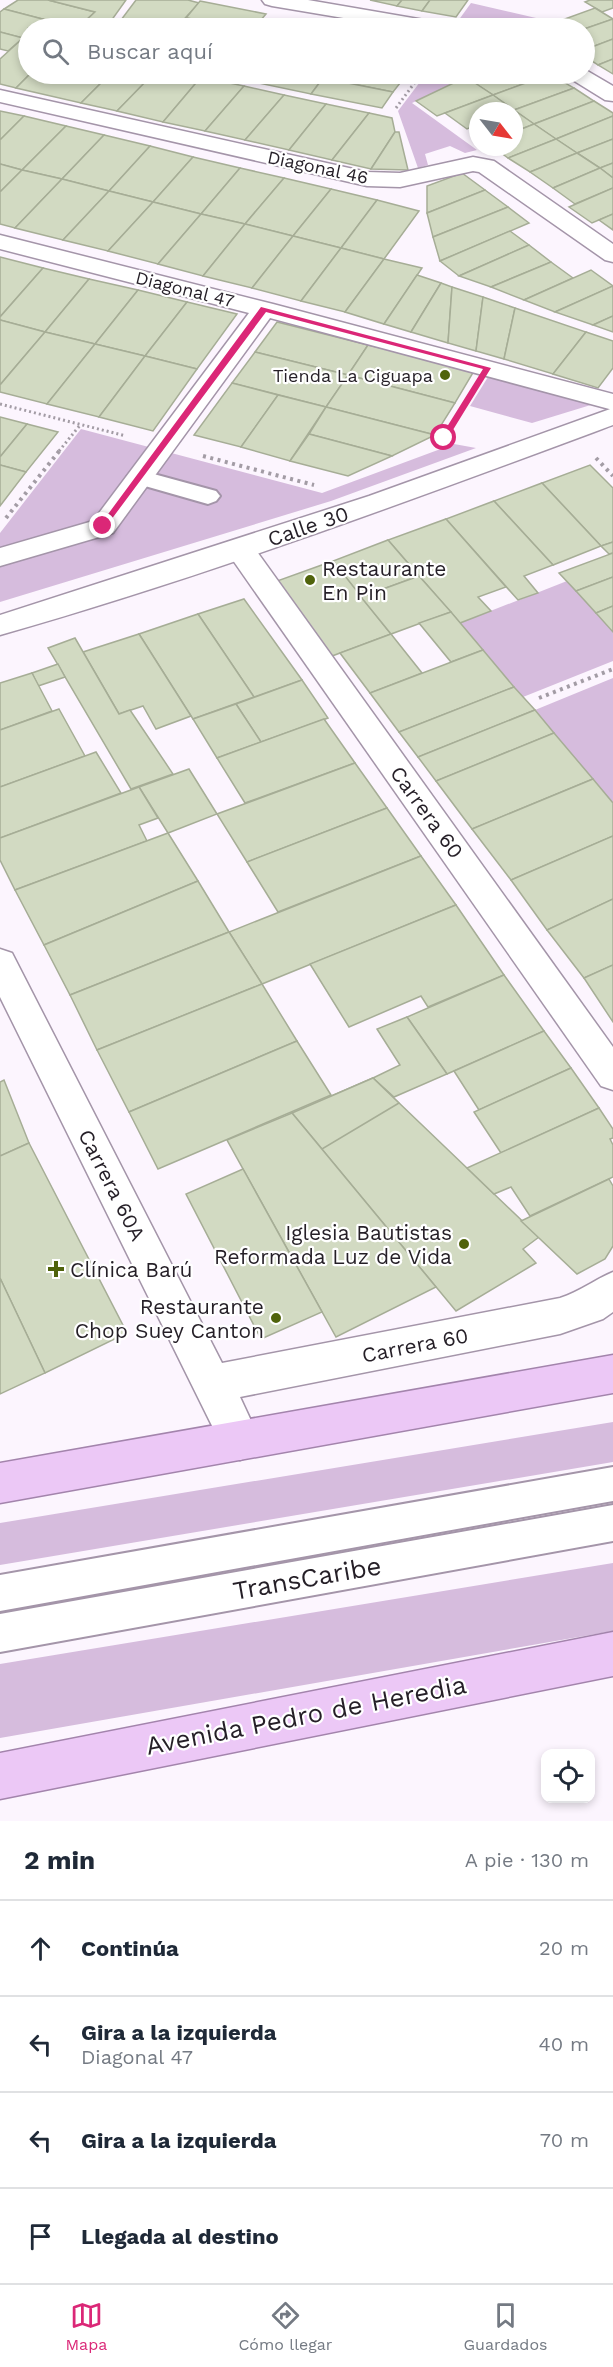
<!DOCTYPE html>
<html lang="es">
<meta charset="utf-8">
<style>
:root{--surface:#fff;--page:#f2f2f3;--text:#1f2937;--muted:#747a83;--line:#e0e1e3;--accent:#db2777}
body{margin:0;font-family:"Work Sans",sans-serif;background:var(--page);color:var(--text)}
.controls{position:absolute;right:18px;bottom:18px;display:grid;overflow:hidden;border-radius:12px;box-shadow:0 3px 9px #0003}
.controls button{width:54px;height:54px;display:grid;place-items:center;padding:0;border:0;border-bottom:2px solid var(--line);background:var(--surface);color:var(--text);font:30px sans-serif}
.compass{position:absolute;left:469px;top:102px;width:54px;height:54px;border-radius:50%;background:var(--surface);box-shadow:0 3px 9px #0003;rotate:121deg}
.stop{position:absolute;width:18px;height:18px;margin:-14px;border:4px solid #db2777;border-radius:50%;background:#fff}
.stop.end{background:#db2777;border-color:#fff;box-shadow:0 2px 6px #0008}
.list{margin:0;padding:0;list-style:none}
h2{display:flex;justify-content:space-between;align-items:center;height:78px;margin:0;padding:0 24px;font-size:26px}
h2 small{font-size:20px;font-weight:400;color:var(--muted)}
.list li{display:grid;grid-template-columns:39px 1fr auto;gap:18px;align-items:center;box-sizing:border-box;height:96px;padding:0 24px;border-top:2px solid var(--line)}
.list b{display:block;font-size:22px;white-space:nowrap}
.list p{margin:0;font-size:20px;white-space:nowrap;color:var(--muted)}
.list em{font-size:20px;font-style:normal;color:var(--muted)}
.icon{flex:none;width:33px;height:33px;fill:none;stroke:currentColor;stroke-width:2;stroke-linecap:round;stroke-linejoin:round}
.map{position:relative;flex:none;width:613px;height:1821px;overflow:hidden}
.search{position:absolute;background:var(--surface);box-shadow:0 3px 9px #0003;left:18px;right:18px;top:18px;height:66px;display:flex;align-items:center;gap:15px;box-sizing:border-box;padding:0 21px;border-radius:33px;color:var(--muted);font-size:22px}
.sheet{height:462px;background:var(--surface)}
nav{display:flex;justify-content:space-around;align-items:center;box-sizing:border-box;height:84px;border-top:2px solid var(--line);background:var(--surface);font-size:16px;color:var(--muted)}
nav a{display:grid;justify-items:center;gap:3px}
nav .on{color:var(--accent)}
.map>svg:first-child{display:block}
.green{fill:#d6bcdd}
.building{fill:#d2dac2;stroke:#a6ad96;stroke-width:1.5}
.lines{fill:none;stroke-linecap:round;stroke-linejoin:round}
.service-casing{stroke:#a495a9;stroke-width:4}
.minor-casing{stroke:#a495a9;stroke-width:3}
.secondary-casing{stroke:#a495a9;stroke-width:3}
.trunk-casing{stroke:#a384ac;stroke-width:3}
.path-far1{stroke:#a39ca5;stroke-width:3;stroke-dasharray:2 3;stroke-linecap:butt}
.path{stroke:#a39ca5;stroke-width:4;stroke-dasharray:3 4.5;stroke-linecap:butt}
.service{fill:#fff;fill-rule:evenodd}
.minor{fill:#fff;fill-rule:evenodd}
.secondary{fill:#fff;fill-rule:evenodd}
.trunk{fill:#ecc8f6;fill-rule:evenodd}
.route{fill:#db2777}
.poi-dot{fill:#50630c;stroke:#fff;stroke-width:2}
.labels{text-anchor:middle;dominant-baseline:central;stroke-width:4.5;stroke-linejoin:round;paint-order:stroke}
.far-street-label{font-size:18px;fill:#251f27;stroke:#fff}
.far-poi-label{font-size:18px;fill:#251f27;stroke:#fff;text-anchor:end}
.street-label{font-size:21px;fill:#251f27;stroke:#fff}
.poi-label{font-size:21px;fill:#251f27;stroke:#fff;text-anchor:start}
.near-street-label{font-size:26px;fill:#251f27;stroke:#fff}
</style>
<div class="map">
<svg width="613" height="1821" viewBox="0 0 613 1821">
<rect width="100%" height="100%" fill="#fcf5fe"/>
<g class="green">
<polygon points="471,3 549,21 532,28 458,21"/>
<polygon points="426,74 482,74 468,79 466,78 412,103 477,150 465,153 450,146 425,154 428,165 418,168 398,111"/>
<polygon points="488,377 594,404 532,423 470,406"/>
<polygon points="81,429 322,493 454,444 476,448 331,501 0,602 0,533"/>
<polygon points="567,581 613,632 613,661 523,697 460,623"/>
<polygon points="613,678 613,803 535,710"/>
<polygon points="613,1422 613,1462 0,1565 0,1523"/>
<polygon points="613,1563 613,1631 0,1738 0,1664"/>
</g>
<g class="building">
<polygon points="18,0 48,0 95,12 77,28 4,9"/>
<polygon points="48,0 126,0 106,28 78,28 95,12"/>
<polygon points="136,0 188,0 199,3 176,28 115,28"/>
<polygon points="370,0 402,0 397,6"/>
<polygon points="402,0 430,0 422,11 397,6"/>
<polygon points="430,0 468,0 456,17 422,11"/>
<polygon points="590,0 613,0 613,8 602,12 585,2"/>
<polygon points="200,1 266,14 254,28 186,18"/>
<polygon points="595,8 613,19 584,29 540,28"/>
<polygon points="4,9 77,28 28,28 28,39 23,38 0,32 0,12"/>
<polygon points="186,18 243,28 176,28"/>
<polygon points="290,19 341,28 282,28"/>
<polygon points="613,19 613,39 584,50 584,29"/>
<polygon points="0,32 23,38 8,51 0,49"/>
<polygon points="23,38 28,39 30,74 16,88 0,84 0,59"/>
<polygon points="613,39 613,59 598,65 584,56 584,50"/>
<polygon points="613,59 613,74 598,65"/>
<polygon points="30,74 110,74 81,103 16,88"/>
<polygon points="110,74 153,74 117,111 81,103"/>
<polygon points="153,74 184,74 201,77 163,122 117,111"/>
<polygon points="245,74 301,74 323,78 311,94 240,79"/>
<polygon points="326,74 382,74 404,78 393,92 323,78"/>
<polygon points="482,74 550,74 493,95 468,79"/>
<polygon points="550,74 574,88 514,110 493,95"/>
<polygon points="201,77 244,86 205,131 163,122"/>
<polygon points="466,77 493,95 437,116 416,101"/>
<polygon points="323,78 393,92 382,108 311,94"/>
<polygon points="244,86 284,95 245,140 205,131"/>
<polygon points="574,88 594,101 534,124 514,110"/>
<polygon points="284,95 326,104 289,150 245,140"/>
<polygon points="493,95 514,110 478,111 478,124 467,129 445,113"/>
<polygon points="594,101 613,113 613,116 556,139 534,124"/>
<polygon points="326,104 369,113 332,160 289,150"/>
<polygon points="514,110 534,124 514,132 512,111"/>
<polygon points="0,111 24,116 0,140"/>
<polygon points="369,113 392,118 395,132 371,169 332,160"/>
<polygon points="24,116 66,126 22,170 0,164 0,140"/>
<polygon points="613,116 613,139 577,153 556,139"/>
<polygon points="534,124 556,139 508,158 493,147 514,147 514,132"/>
<polygon points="66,126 104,135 62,179 22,170"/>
<polygon points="395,132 399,132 408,170 371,169"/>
<polygon points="104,135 150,146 109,191 62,179"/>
<polygon points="556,139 577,153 530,172 508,158"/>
<polygon points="613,139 613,163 600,168 577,153"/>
<polygon points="150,146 193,157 153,202 109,191"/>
<polygon points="577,153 600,168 553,188 530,172"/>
<polygon points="193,157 240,168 201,214 153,202"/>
<polygon points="613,163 613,178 600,168"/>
<polygon points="0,164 22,170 0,192"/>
<polygon points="240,168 284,178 245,224 201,214"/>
<polygon points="600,168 613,178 613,188 575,204 553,188"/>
<polygon points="22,170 62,179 15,228 0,224 0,192"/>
<polygon points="462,173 485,190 427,213 427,186"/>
<polygon points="284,178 331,189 293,236 245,224"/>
<polygon points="62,179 109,191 63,240 15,228"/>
<polygon points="613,188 613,214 592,223 569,207"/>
<polygon points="331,189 377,200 341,248 293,236"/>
<polygon points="485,190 508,207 433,237 427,213"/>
<polygon points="109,191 153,202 108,251 63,240"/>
<polygon points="377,200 419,211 384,259 341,248"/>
<polygon points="153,202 201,214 158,264 108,251"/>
<polygon points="508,207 529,223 440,261 433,237"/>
<polygon points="201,214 245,224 203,276 158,264"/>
<polygon points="613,214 613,230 599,220"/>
<polygon points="245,224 293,236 252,288 203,276"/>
<polygon points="510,231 529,245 459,276 440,261"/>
<polygon points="293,236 341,248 301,301 252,288"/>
<polygon points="529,245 551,262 491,287 459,276"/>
<polygon points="341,248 384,259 345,312 301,301"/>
<polygon points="0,257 43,268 0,317"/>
<polygon points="384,259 422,268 384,324 345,312"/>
<polygon points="551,262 573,278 524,300 491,287"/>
<polygon points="43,268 89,279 45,332 0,320 0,317"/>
<polygon points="591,270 613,286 555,312 524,300"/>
<polygon points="417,275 441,283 411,332 384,324"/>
<polygon points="89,279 138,290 95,344 45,332"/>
<polygon points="441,283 452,287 448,343 411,332"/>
<polygon points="613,286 613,316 593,325 555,312"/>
<polygon points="452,287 483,297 476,351 448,343"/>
<polygon points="138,290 187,302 145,356 95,344"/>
<polygon points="483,297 515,308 504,359 476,351"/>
<polygon points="187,302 237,314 197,369 145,356"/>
<polygon points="515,308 586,332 553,374 504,359"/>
<polygon points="613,316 613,332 593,325"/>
<polygon points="0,320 45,332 0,385"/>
<polygon points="277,322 368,345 348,375 255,352"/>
<polygon points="45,332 95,344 47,404 0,392 0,385"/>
<polygon points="586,332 613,341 613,368 598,388 553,374"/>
<polygon points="95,344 145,356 99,417 47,404"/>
<polygon points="368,345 428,359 474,371 455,403 348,375"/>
<polygon points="255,352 348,375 326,407 232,383"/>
<polygon points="145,356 197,369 153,431 99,417"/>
<polygon points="348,375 455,403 435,435 326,407"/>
<polygon points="232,383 278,395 241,447 194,435"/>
<polygon points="278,395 326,407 290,461 241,447"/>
<polygon points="326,407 435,435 392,456 309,434"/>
<polygon points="0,417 27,424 0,457"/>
<polygon points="27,424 58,432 26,472 0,465 0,457"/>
<polygon points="309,434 392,456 348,476 290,461"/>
<polygon points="0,465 26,472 0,506"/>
<polygon points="590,465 613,488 613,542 601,546 542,483"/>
<polygon points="542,483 601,546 553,565 494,501"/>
<polygon points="494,501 553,565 524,576 538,593 518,600 446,519"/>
<polygon points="446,519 506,587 478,597 491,611 460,623 388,540"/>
<polygon points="388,540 419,576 361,597 333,561"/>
<polygon points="613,542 613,553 609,554 601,546"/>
<polygon points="613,553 613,577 576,591 559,573"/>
<polygon points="333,561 391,634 332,656 277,581"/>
<polygon points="419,576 451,612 391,634 361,597"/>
<polygon points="613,577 613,606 596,613 576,591"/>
<polygon points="244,599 302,680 254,697 198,614"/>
<polygon points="613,606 613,632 596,613"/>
<polygon points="451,612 483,650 451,662 419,623"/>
<polygon points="198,614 254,697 193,719 139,634"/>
<polygon points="139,634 191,716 156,729 143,706 119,714 83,652"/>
<polygon points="391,634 422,673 370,693 340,653"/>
<polygon points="75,638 119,714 130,710 173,774 131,789 48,648"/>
<polygon points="483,650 514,687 399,732 370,693"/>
<polygon points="58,664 65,677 38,686 32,673"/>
<polygon points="32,673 52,711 0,730 0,683"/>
<polygon points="302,680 328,718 261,742 236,704"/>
<polygon points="514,687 535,710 418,757 399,732"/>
<polygon points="236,704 261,742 217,758 193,719"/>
<polygon points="59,709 85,756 0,787 0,730"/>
<polygon points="535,710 554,733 436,781 418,757"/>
<polygon points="324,719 355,763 245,803 217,758"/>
<polygon points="554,733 593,779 472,829 436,781"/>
<polygon points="96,752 121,793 0,838 0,787"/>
<polygon points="355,763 387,808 247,862 217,814"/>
<polygon points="189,769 217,814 168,833 139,787"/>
<polygon points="593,779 613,803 613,836 511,880 472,829"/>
<polygon points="139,787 158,818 139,825 147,841 15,890 0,860 0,838"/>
<polygon points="387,808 421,856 278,912 247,862"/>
<polygon points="168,833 198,881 44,945 15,890"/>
<polygon points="613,836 613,899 547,930 511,880"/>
<polygon points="421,856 456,905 262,984 229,932"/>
<polygon points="198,881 229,932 70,995 44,945"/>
<polygon points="613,899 613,965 584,978 547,930"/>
<polygon points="456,905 504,975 428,1007 421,996 349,1027 310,964"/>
<polygon points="229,932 262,984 97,1050 70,995"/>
<polygon points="613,965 613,1022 584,978"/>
<polygon points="504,975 544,1031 447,1074 407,1017"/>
<polygon points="262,984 297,1041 129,1112 97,1050"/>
<polygon points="407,1017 447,1074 394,1097 373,1078 400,1065 377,1029"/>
<polygon points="544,1031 571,1068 479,1110 454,1071"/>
<polygon points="297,1041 331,1095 158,1169 129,1112"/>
<polygon points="571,1068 599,1108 501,1153 474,1112"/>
<polygon points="373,1078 539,1237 523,1249 536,1263 456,1311 292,1113"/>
<polygon points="373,1078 399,1103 322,1149 292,1113"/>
<polygon points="4,1080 29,1143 0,1156 0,1082"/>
<polygon points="599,1108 613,1129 613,1138 610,1139 613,1145 613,1177 530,1216 511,1187 494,1194 467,1168"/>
<polygon points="292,1113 436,1287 336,1337 227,1140"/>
<polygon points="29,1143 127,1333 45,1373 0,1278 0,1156"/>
<polygon points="243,1169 322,1312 261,1339 186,1194"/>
<polygon points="609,1179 613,1186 613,1246 605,1259 577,1274 521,1221"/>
<polygon points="0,1278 45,1373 0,1394"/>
</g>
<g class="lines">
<g class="service-casing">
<g id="service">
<polygon points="139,470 216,491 220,496 216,501 208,504 131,482 127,477 131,472"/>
<polygon points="613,1467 613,1501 0,1611 0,1575"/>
<polygon points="613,1505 613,1541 0,1652 0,1614"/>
</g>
</g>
<g class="minor-casing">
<g id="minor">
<polygon points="262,0 308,0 436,22 443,24 446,28 403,28 272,6 265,4"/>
<polygon points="584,69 613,86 613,101 605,100 571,79 568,74 584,74"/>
<polygon points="0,90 367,172 400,173 473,157 494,161 613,244 613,262 605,260 479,172 473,171 400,187 367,186 0,102"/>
<polygon points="0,235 273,304 613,394 613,410 270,318 113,533 0,566 0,548 93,521 249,313 0,249"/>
<polygon points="240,540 250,542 613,1047 613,1090 601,1086 230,556 226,549 230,542"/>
<path d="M0,949L12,953L222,1363L560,1298C579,1292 594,1280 613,1272V1312L603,1319L560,1334L240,1397L260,1440L254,1454L240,1460L226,1454L0,997Z"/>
</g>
</g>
<g class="secondary-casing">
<path id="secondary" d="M613,408V425C411,500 208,576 0,635V615L369,496Z"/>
</g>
<g class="trunk-casing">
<g id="trunk">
<polygon points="613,1355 613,1393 0,1503 0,1463"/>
<polygon points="613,1632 613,1676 0,1799 0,1753"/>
</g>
</g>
<g class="path-far1">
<polyline points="396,108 421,74"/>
<polyline points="0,404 126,436"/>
<polyline points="434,442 444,438 469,397"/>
<polyline points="59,451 81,424"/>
</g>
<g class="path">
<polyline points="203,456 314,485"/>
<polyline points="596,458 613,476"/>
<polyline points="6,518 60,450"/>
<polyline points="539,698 613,669"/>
</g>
<use href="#service" class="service"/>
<use href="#minor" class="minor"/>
<use href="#secondary" class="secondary"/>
<use href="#trunk" class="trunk"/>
</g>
<polygon class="route" points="261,307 491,368 448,438 444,440 440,438 483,369 266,312 105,528 100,528 100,525"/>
<g class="poi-dot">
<circle cx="445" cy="375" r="6"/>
<circle cx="310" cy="580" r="6"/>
<circle cx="464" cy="1244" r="6"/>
<path d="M53 1260h6v6h6v6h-6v6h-6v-6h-6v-6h6z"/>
<circle cx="276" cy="1318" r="6"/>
</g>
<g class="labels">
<g class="far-street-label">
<text transform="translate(318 167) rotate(12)">Diagonal 46</text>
<text transform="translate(185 289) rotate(14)">Diagonal 47</text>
</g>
<g class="far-poi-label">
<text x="433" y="375">Tienda La Ciguapa</text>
</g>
<g class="street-label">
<text transform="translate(308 526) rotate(-19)">Calle 30</text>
<text transform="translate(427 812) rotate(54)">Carrera 60</text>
<text transform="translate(112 1185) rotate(63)">Carrera 60A</text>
<text transform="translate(415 1345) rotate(-11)">Carrera 60</text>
</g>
<g class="poi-label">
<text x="322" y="568">Restaurante<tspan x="322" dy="24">En Pin</tspan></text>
<text x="452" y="1232" text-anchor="end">Iglesia Bautistas<tspan x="452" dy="24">Reformada Luz de Vida</tspan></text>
<text x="70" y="1269">Clínica Barú</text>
<text x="264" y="1306" text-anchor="end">Restaurante<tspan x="264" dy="24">Chop Suey Canton</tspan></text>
</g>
<g class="near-street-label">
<text transform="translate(307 1578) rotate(-10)">TransCaribe</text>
<text transform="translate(306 1715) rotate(-11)">Avenida Pedro de Heredia</text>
</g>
</g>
</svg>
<div class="controls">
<button><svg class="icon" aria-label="locate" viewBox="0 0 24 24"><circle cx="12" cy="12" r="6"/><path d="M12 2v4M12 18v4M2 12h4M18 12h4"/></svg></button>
</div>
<svg class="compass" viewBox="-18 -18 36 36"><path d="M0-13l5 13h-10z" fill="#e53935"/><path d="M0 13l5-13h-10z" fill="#747a83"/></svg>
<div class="stop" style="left:444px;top:438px"></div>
<div class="stop end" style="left:103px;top:526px"></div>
<div class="search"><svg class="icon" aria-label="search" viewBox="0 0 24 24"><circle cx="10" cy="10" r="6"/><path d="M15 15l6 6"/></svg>Buscar aquí</div>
</div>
<section class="sheet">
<h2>2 min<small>A pie · 130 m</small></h2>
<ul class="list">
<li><svg class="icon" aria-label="ahead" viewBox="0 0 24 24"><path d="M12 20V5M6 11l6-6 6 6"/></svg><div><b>Continúa</b></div><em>20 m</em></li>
<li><svg class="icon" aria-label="left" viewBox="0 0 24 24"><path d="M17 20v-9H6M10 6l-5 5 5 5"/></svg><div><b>Gira a la izquierda</b><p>Diagonal 47</p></div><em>40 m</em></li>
<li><svg class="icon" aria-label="left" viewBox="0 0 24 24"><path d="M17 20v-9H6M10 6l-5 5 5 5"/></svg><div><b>Gira a la izquierda</b></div><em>70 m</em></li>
<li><svg class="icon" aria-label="arrive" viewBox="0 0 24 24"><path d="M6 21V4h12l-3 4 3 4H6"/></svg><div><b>Llegada al destino</b></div></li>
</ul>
</section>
<nav>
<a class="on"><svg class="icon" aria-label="map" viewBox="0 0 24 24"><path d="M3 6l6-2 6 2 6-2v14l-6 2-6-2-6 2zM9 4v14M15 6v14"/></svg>Mapa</a>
<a><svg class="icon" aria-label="directions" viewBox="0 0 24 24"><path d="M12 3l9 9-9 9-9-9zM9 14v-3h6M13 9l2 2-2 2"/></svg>Cómo llegar</a>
<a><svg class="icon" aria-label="saved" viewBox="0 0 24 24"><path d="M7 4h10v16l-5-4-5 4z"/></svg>Guardados</a>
</nav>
